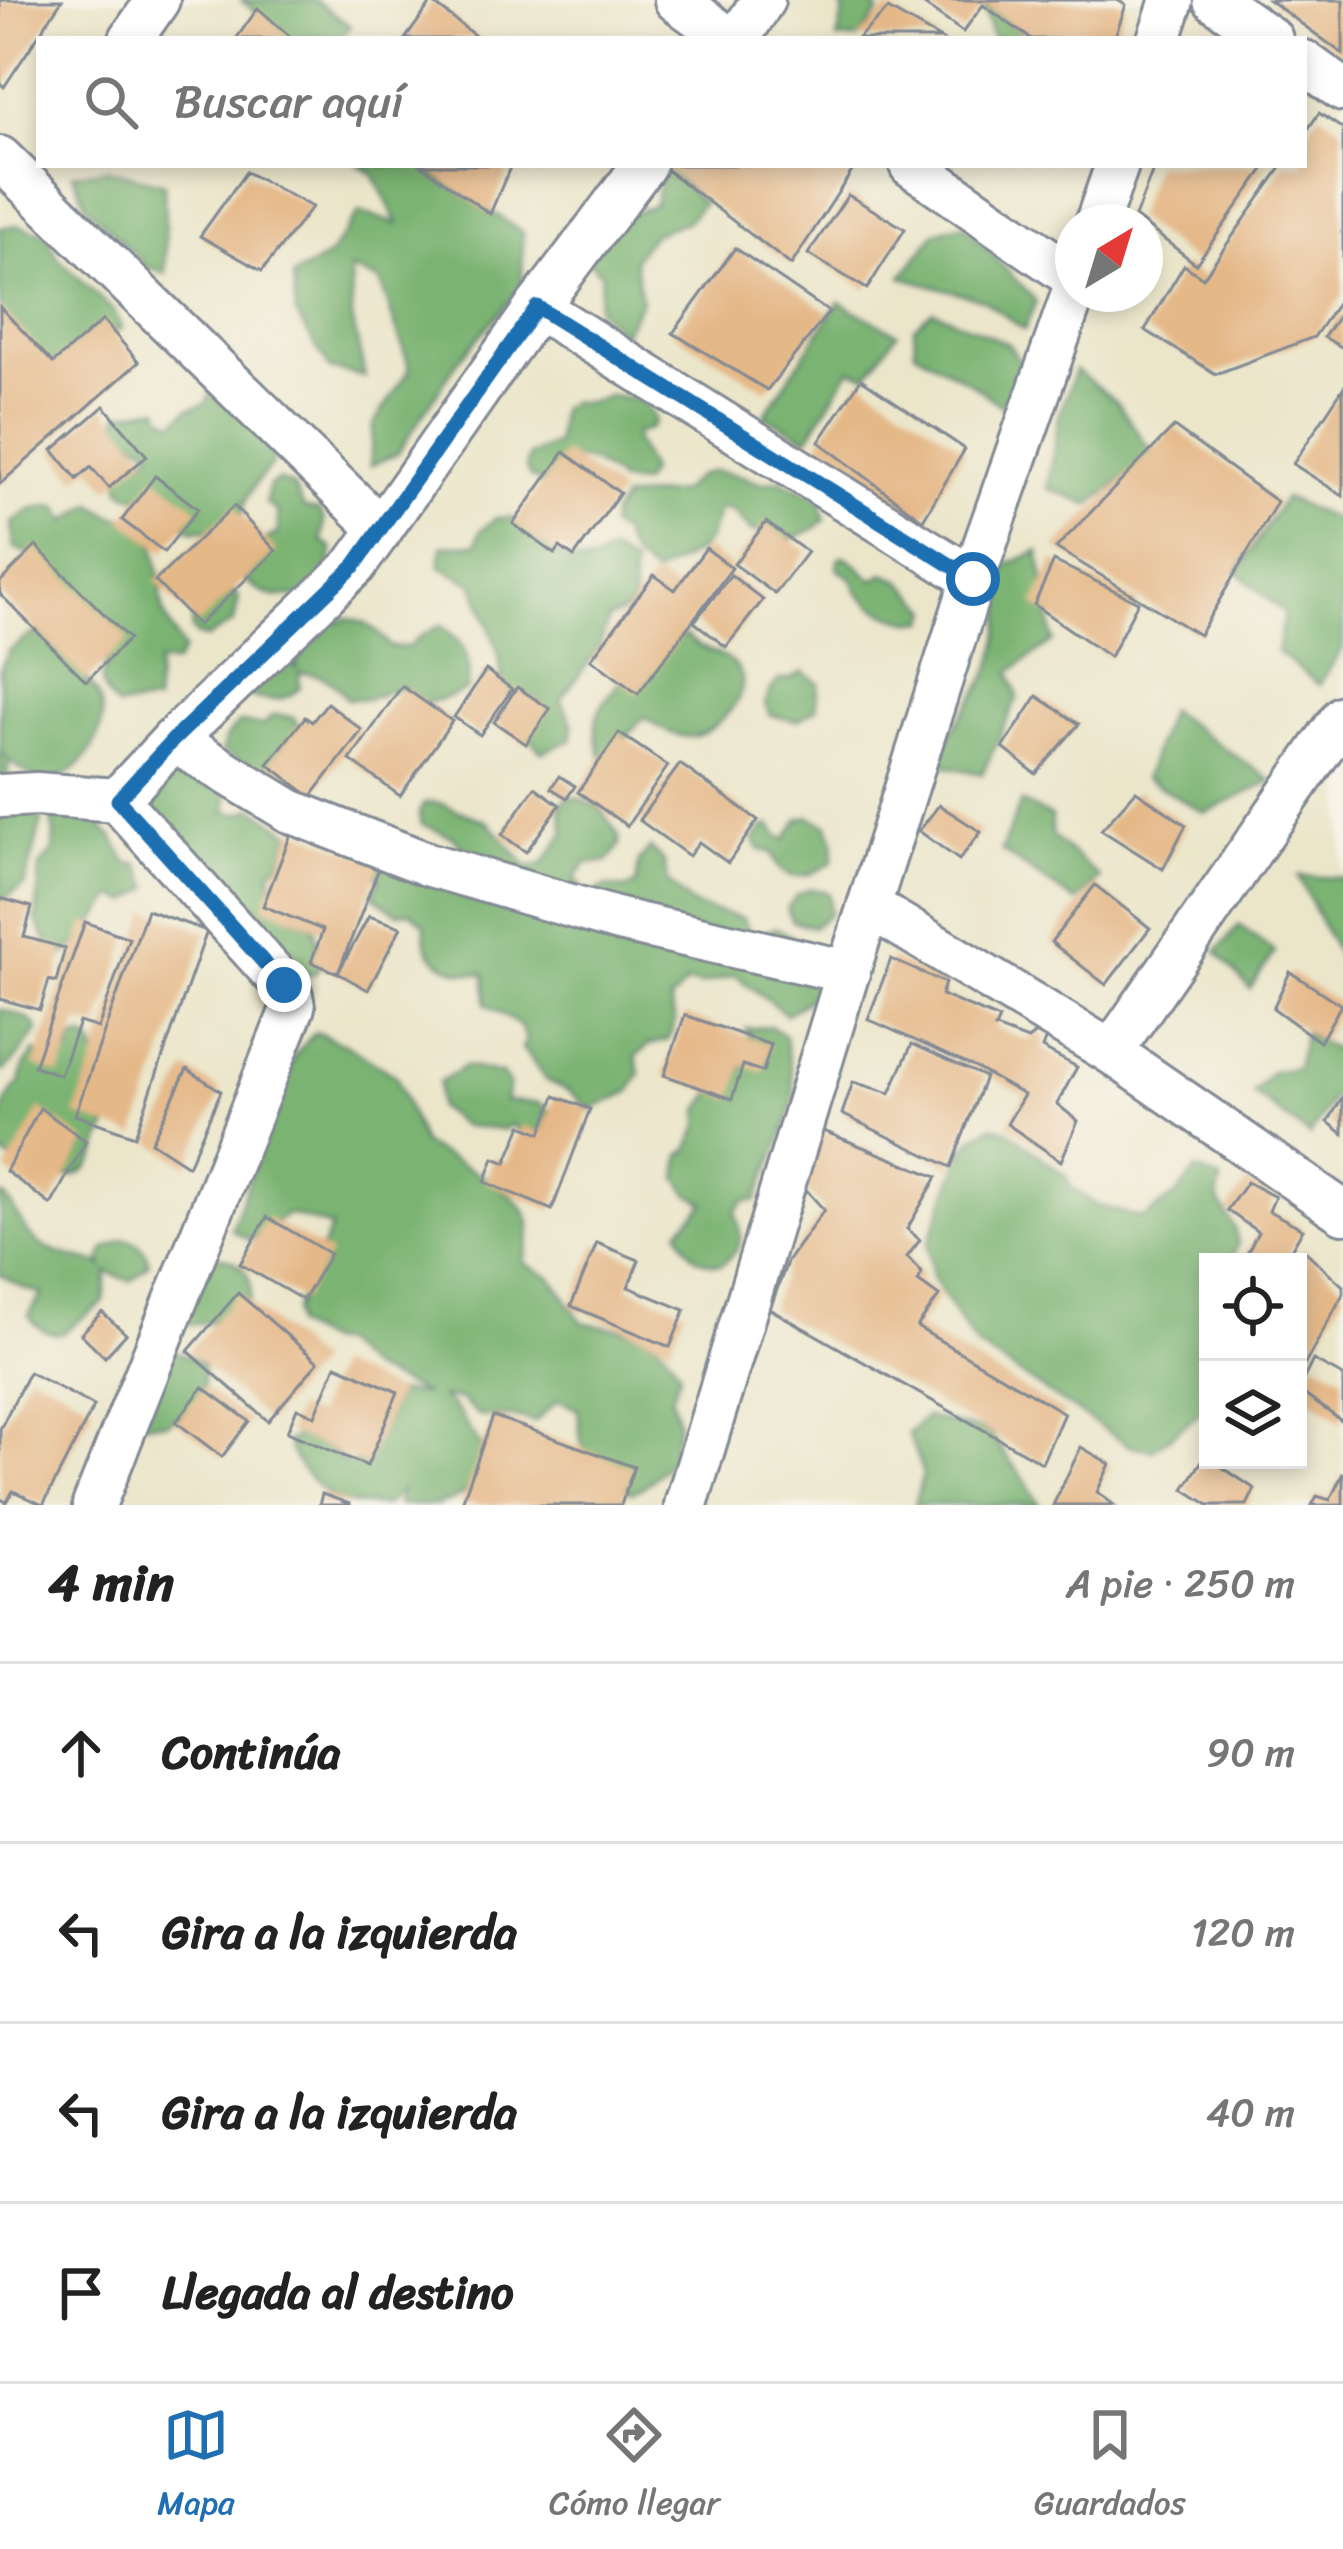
<!DOCTYPE html>
<html lang="es">
<meta charset="utf-8">
<style>
:root{--surface:#fff;--page:#f2f2f2;--text:#222;--muted:#767676;--line:#e0e0e0;--accent:#1f6fb2}
body{margin:0;font-family:Sriracha,sans-serif;background:var(--page);color:var(--text)}
.controls{position:absolute;right:36px;bottom:36px;display:grid;overflow:hidden;border-radius:0px;box-shadow:0 6px 18px #0003}
.controls button{width:108px;height:108px;display:grid;place-items:center;padding:0;border:0;border-bottom:3px solid var(--line);background:var(--surface);color:var(--text);font:60px sans-serif}
.compass{position:absolute;left:1055px;top:204px;width:108px;height:108px;border-radius:50%;background:var(--surface);box-shadow:0 6px 18px #0003;rotate:38deg}
.stop{position:absolute;width:36px;height:36px;margin:-27px;border:9px solid #1f6fb2;border-radius:50%;background:#fff}
.stop.end{background:#1f6fb2;border-color:#fff;box-shadow:0 3px 12px #0008}
.list{margin:0;padding:0;list-style:none}
h2{display:flex;justify-content:space-between;align-items:center;height:156px;margin:0;padding:0 48px;font-size:51px}
h2 small{font-size:39px;font-weight:400;color:var(--muted)}
.list li{display:grid;grid-template-columns:78px 1fr auto;gap:36px;align-items:center;box-sizing:border-box;height:180px;padding:0 48px;border-top:3px solid var(--line)}
.list b{display:block;font-size:45px;white-space:nowrap}
.list em{font-size:39px;font-style:normal;color:var(--muted)}
.icon{flex:none;width:66px;height:66px;fill:none;stroke:currentColor;stroke-width:2;stroke-linecap:round;stroke-linejoin:round}
.map{position:relative;flex:none;width:1343px;height:1505px;overflow:hidden}
.search{position:absolute;background:var(--surface);box-shadow:0 6px 18px #0003;left:36px;right:36px;top:36px;height:132px;display:flex;align-items:center;gap:30px;box-sizing:border-box;padding:0 42px;border-radius:0px;color:var(--muted);font-size:45px}
.sheet{height:876px;background:var(--surface)}
nav{display:flex;justify-content:space-around;align-items:center;box-sizing:border-box;height:168px;border-top:3px solid var(--line);background:var(--surface);font-size:33px;color:var(--muted)}
nav a{display:grid;justify-items:center;gap:6px}
nav .on{color:var(--accent)}
.map>svg:first-child{display:block}
.forest{fill:#7ab372;stroke:#4a7168;stroke-width:3}
.building{fill:#e5b888}
.lines{fill:none;stroke-linecap:round;stroke-linejoin:round}
.street-casing{stroke:#838a94;stroke-width:48}
.street{stroke:#fff;stroke-width:42}
.route{stroke:#1f6fb2;stroke-width:15}
</style>
<div class="map">
<svg width="1343" height="1505" viewBox="0 0 1343 1505">
<rect width="100%" height="100%" fill="#f7f3e8"/>
<filter id="ink" filterUnits="userSpaceOnUse"><feTurbulence type="fractalNoise" baseFrequency=".00833" numOctaves="2"/><feDisplacementMap in="SourceGraphic" scale="24" xChannelSelector="R" yChannelSelector="G"/><feConvolveMatrix kernelMatrix="1 2 1 2 8 2 1 2 1" color-interpolation-filters="sRGB"/></filter>
<filter id="wash" filterUnits="userSpaceOnUse"><feTurbulence type="fractalNoise" baseFrequency=".004" numOctaves="4" result="noise"/><feDisplacementMap in="SourceGraphic" scale="48" xChannelSelector="R" yChannelSelector="G"/><feGaussianBlur stdDeviation="2.7" result="paint"/><feColorMatrix in="noise" values="0 0 0 0 0 0 0 0 0 0 0 0 0 0 0 0 0 1.4 0 .05"/><feComposite in="paint" operator="in"/></filter>
<g filter="url(#wash)">
<rect width="100%" height="100%" fill="#ebe6ca"/>
<g class="forest">
<polygon points="241,0 315,0 350,26 340,39 290,39"/>
<polygon points="833,0 868,0 879,12 859,39 837,39 844,10"/>
<polygon points="983,5 1031,39 993,39"/>
<polygon points="359,165 426,165 427,171 523,232 522,287 457,362 398,453 370,466 373,425 410,369 380,281 351,269 352,318 365,377 330,369 296,314 293,276 328,257 359,212 398,224 373,174"/>
<polygon points="663,165 703,203 686,222 654,233 634,258 641,302 623,334 597,309 602,274 580,253 618,220 655,204"/>
<polygon points="108,169 164,184 166,274 146,266 86,205 73,174"/>
<polygon points="963,224 1036,301 1024,330 984,300 902,277 936,232"/>
<polygon points="17,225 45,233 58,258 114,312 122,328 84,345 51,367 0,316 0,228"/>
<polygon points="839,302 897,333 867,375 850,369 808,438 764,416"/>
<polygon points="933,310 1008,344 1025,368 1002,406 972,384 915,351 914,327"/>
<polygon points="1075,370 1117,402 1154,456 1089,505 1048,488 1059,416"/>
<polygon points="211,391 273,442 273,463 256,483 246,499 242,515 222,540 209,530 193,530 187,527 174,505 127,494 121,489 119,475 126,468 150,455 152,449 126,437 117,422 120,413 160,407 162,415 174,423 188,409 206,403"/>
<path d="M610,395C634,398 645,396 655,421L649,429L635,434V441L650,471L641,484L621,482L594,463L578,459L567,460L542,483L530,477L526,468L529,456L556,444L560,408L569,402L589,403Z"/>
<path d="M713,471L742,476L759,483L780,480L820,499L825,520L814,529L782,543L759,531H751L732,511L720,508L708,539L700,550L654,575C638,563 626,554 622,534L610,527L612,514L623,499L680,492L699,475Z"/>
<path d="M278,480L293,486L304,508L319,511L324,520L322,542L332,548L330,573L310,595C285,597 265,601 246,580C252,554 252,544 278,533V512L266,503L269,485Z"/>
<polygon points="1284,498 1343,523 1343,648 1319,685 1277,652 1284,613 1238,572"/>
<path d="M92,504L111,515L146,525C159,550 159,576 162,603C164,620 175,635 183,650L176,663H158L155,703L117,707C99,689 99,681 109,658L38,558L14,548L12,523C27,511 38,504 58,507L66,521Z"/>
<path d="M496,518H512C532,535 561,568 592,562C593,562 608,553 610,552L633,565C628,594 646,606 608,619L598,649L561,700L573,725L571,740L542,752L532,741L529,727L541,703L529,695L507,696C498,677 503,667 497,649C490,627 481,606 474,584L440,567L442,546L476,544L481,530Z"/>
<path d="M1039,551L1053,641L1010,672L1018,697L982,774L936,764C948,726 973,706 989,672C1004,638 1002,602 1004,566Z"/>
<path d="M843,556C856,561 862,572 874,580L884,574L902,581L931,610L926,621C902,625 857,605 852,578L837,569L838,560Z"/>
<polygon points="230,589 239,597 234,622 207,638 197,636 192,629 193,609"/>
<path d="M322,610L339,622L346,618C367,621 377,630 390,647H409L415,640L440,625C466,645 472,656 467,689L450,697L425,703L402,686L368,699H347C335,680 321,673 299,673L300,687C287,702 263,703 247,694L262,655L291,661L297,669L294,652Z"/>
<path d="M37,631C54,648 92,679 100,701C110,731 82,776 50,780C34,782 21,768 9,761L6,787L42,820L25,884L5,899L0,898V756L5,757L0,752V670L8,651Z"/>
<path d="M673,636L688,637C701,653 729,652 740,673C752,695 714,733 695,736C675,740 659,726 643,717L620,746L602,757C591,725 594,712 616,687C620,682 620,675 624,669C632,658 661,645 673,636Z"/>
<polygon points="803,672 819,683 816,709 797,721 770,715 765,704 770,691 779,680 788,680"/>
<polygon points="1168,710 1272,781 1205,813 1145,778"/>
<polygon points="281,715 294,718 298,725 297,733 287,739 271,766 286,785 222,751 226,737 239,723 263,725 272,716"/>
<path d="M186,755L228,789L226,811L239,814L254,808L291,833L280,862L271,871C270,910 282,913 315,927L320,966L314,974L291,977L261,944L267,934L159,840L138,788Z"/>
<path d="M567,798H578L600,808L619,836V846L607,862L586,863L575,878L588,896L606,887L624,889L636,885L639,861L650,848L664,862L668,882L693,906L742,918L753,937L776,928L819,952C820,987 819,997 786,1014L735,975L701,985L687,983L670,1001L675,1021L668,1040L649,1045L636,1056L640,1073L630,1092L590,1109L571,1092L546,1080L522,1048L526,1040L520,1026L486,1004L485,974C453,973 422,963 425,925L411,912L397,913L373,895L380,880L369,859L458,862L465,851L453,837L421,824L419,813L424,803H439L488,822L528,867L543,864L565,832L560,805Z"/>
<polygon points="1021,802 1051,817 1052,836 1100,878 1076,902 1001,851"/>
<polygon points="85,812 113,838 127,863 139,864 150,888 128,902 114,896 83,938 63,956 52,952 36,920 40,867 53,851 54,833 50,815"/>
<path d="M808,816L828,825L834,842L833,861C811,877 782,889 772,852L760,850L754,840L764,826H771L777,835L785,840L799,819Z"/>
<polygon points="1298,876 1343,878 1343,967"/>
<polygon points="810,889 825,891 829,894 830,913 813,927 792,921 787,909 797,895"/>
<polygon points="1239,925 1275,952 1250,989 1217,952"/>
<path d="M0,1009C14,1013 33,1017 38,1031C24,1045 19,1060 3,1071H0Z"/>
<path d="M770,1026L785,1036C786,1056 794,1073 794,1093C793,1118 766,1175 756,1201L745,1200L735,1212C743,1240 744,1246 721,1265C695,1262 688,1254 679,1230L705,1203L688,1193L678,1178L681,1155L688,1150L700,1125V1110L720,1081L760,1057L746,1029Z"/>
<path d="M315,1032L347,1045L396,1076L422,1144C450,1160 526,1191 530,1224C532,1236 526,1251 524,1263L552,1278L582,1322C628,1332 656,1325 680,1373L671,1397L678,1422L670,1463C657,1472 646,1489 631,1492L591,1458L581,1442L578,1410L558,1400L535,1422L515,1417L478,1416L461,1400L440,1397C452,1405 458,1410 466,1425C470,1434 479,1439 482,1450C488,1476 466,1495 445,1503L441,1500L439,1505H397L401,1490L386,1505C348,1505 332,1505 307,1475C297,1463 291,1456 287,1441L298,1436C308,1441 321,1444 329,1450C347,1463 344,1468 368,1461L398,1392L426,1394L369,1370L340,1344L326,1342L295,1326L294,1311L331,1227L288,1214L249,1240L231,1229L295,1055Z"/>
<polygon points="1304,1033 1343,1055 1343,1080 1310,1136 1253,1093 1272,1072 1297,1068"/>
<path d="M84,1037L93,1044C98,1065 109,1097 109,1118C109,1127 103,1136 100,1145C86,1199 33,1173 0,1154C0,1125 0,1102 20,1083L24,1066L35,1052L39,1056L62,1058L68,1055L73,1040Z"/>
<polygon points="465,1066 502,1074 509,1084 505,1101 539,1103 549,1111 544,1127 531,1134 519,1131 510,1124 504,1130 462,1126 438,1107 439,1082"/>
<polygon points="993,1126 1009,1131 1066,1176 1071,1187 1096,1205 1143,1218 1177,1195 1196,1170 1221,1180 1217,1198 1234,1227 1238,1243 1231,1262 1208,1262 1208,1406 1153,1450 1128,1445 976,1346 932,1277 928,1244 964,1149 974,1137"/>
<path d="M0,1196H4C13,1206 18,1218 26,1230C42,1254 72,1257 98,1263L102,1267L101,1259L105,1249L125,1239C140,1242 146,1250 149,1264L131,1281L107,1272L104,1302L61,1334C46,1333 37,1329 29,1315L42,1294L25,1289L0,1274Z"/>
<path d="M215,1256C241,1259 256,1277 249,1303C222,1319 211,1325 179,1324Z"/>
<polygon points="146,1348 181,1353 203,1365 203,1387 198,1406 167,1423 142,1423"/>
<polygon points="926,1417 988,1432 1024,1479 1039,1505 914,1505 923,1474 908,1433"/>
</g>
<g id="blocks">
<g class="building">
<polygon points="0,0 62,0 4,87 0,83"/>
<polygon points="917,0 1117,0 1126,5 1114,39 1031,39 983,5 963,32"/>
<polygon points="1269,0 1343,0 1343,54"/>
<polygon points="432,2 479,39 405,39"/>
<polygon points="258,8 293,39 236,39"/>
<polygon points="888,9 941,39 857,39"/>
<polygon points="1319,113 1343,129 1343,295 1314,337 1216,374 1145,330 1184,265 1203,278 1283,165 1304,165 1304,135"/>
<polygon points="421,165 511,165 490,214"/>
<polygon points="660,165 856,165 791,265"/>
<polygon points="1155,165 1267,165 1196,264 1135,217"/>
<polygon points="246,172 312,207 262,271 200,236"/>
<polygon points="848,195 905,229 867,289 808,254"/>
<polygon points="735,248 829,312 767,390 673,333"/>
<polygon points="0,307 53,363 103,320 139,362 0,484"/>
<polygon points="1343,309 1343,348 1324,337"/>
<polygon points="861,379 965,449 923,520 819,442"/>
<polygon points="1343,388 1343,496 1293,464"/>
<polygon points="104,406 147,456 109,488 91,467 77,479 53,450"/>
<polygon points="1174,427 1277,502 1199,635 1056,548"/>
<polygon points="564,452 620,493 574,557 560,547 555,554 513,524"/>
<polygon points="155,476 198,509 164,552 122,520"/>
<polygon points="234,506 276,551 198,625 155,581"/>
<polygon points="766,522 807,552 775,594 734,564"/>
<polygon points="36,546 129,639 86,681 0,594 0,582"/>
<polygon points="706,548 732,568 638,694 591,659 654,575 675,590"/>
<polygon points="1054,561 1138,602 1110,657 1034,605"/>
<polygon points="731,575 763,600 726,647 694,622"/>
<polygon points="486,670 512,689 480,735 454,717"/>
<polygon points="402,686 452,721 400,796 350,760"/>
<polygon points="517,687 550,709 526,744 494,722"/>
<polygon points="1037,696 1079,724 1036,774 1003,748"/>
<polygon points="327,703 362,730 311,797 268,764 305,717 312,722"/>
<polygon points="619,733 668,766 627,826 578,792"/>
<polygon points="680,764 758,820 728,863 699,842 689,856 639,820"/>
<polygon points="559,776 575,786 567,798 551,788"/>
<polygon points="535,787 560,805 526,852 502,835"/>
<polygon points="1136,791 1186,825 1163,869 1101,830"/>
<polygon points="939,805 981,832 959,860 919,831"/>
<polygon points="293,829 381,863 338,973 369,916 401,927 368,990 338,973 311,962 323,930 263,906"/>
<polygon points="1095,885 1150,928 1106,985 1051,942"/>
<polygon points="0,898 32,907 24,937 65,948 56,982 49,980 40,1010 0,999"/>
<polygon points="147,910 207,931 135,1136 75,1115"/>
<polygon points="85,922 129,938 98,1028 79,1022 60,1075 34,1066"/>
<polygon points="891,959 945,983 941,995 999,1019 995,1028 1028,1040 1035,1033 1046,1038 1042,1048 1077,1067 1057,1104 1078,1121 1061,1161 1007,1124 1024,1095 976,1068 868,1019"/>
<polygon points="1290,972 1341,1005 1320,1042 1273,1008"/>
<polygon points="685,1015 771,1045 763,1072 743,1065 732,1099 664,1075"/>
<polygon points="912,1044 985,1077 951,1167 842,1114 853,1082 890,1093"/>
<polygon points="187,1069 221,1091 188,1166 151,1142"/>
<polygon points="555,1096 590,1109 552,1210 485,1182 494,1158 506,1163 522,1125 541,1133"/>
<polygon points="1343,1096 1343,1134 1328,1122"/>
<polygon points="40,1108 86,1141 51,1205 6,1171"/>
<polygon points="816,1128 937,1177 907,1229 920,1240 907,1257 922,1273 918,1281 939,1296 917,1327 1064,1413 1042,1463 770,1309 787,1262 824,1210 802,1185"/>
<polygon points="1247,1182 1275,1197 1269,1211 1303,1229 1284,1262 1243,1262 1258,1232 1227,1210"/>
<polygon points="267,1217 330,1254 303,1300 240,1264"/>
<polygon points="597,1243 639,1260 628,1287 685,1310 670,1347 571,1306"/>
<polygon points="1304,1250 1343,1286 1343,1294 1298,1377 1298,1262 1296,1262"/>
<polygon points="238,1293 318,1362 268,1421 188,1351"/>
<polygon points="102,1312 126,1334 105,1357 81,1334"/>
<polygon points="1313,1360 1343,1376 1343,1422 1298,1390"/>
<polygon points="336,1365 398,1392 367,1466 287,1432 297,1408 315,1416"/>
<polygon points="29,1372 94,1406 43,1505 13,1491 7,1502 0,1499 0,1429"/>
<polygon points="203,1387 249,1421 222,1457 176,1422"/>
<polygon points="493,1416 634,1467 621,1505 461,1505"/>
<polygon points="1081,1447 1110,1464 1097,1492 1114,1505 1053,1505"/>
<polygon points="1205,1456 1255,1489 1247,1505 1209,1505 1184,1489"/>
<polygon points="1343,1473 1343,1505 1312,1505 1317,1496 1330,1500"/>
<polygon points="322,1494 350,1504 350,1505 319,1505"/>
</g>
</g>
</g>
<g filter="url(#ink)">
<use href="#blocks" fill-opacity="0" stroke="#838a94" stroke-width="3"/>
<g class="lines">
<g class="street-casing">
<g id="street">
<polyline points="676,0 729,39"/>
<polyline points="1215,0 1271,39"/>
<polyline points="131,39 158,0"/>
<polyline points="738,39 763,0"/>
<polyline points="1159,39 1172,0"/>
<polyline points="1304,62 1343,90"/>
<polyline points="0,158 381,529 355,565 173,740 117,800"/>
<polyline points="911,165 1073,277"/>
<polyline points="1097,222 1117,165"/>
<polyline points="537,307 973,579"/>
<polyline points="381,529 537,307 644,165"/>
<polyline points="173,740 290,811 427,864 619,920 848,972"/>
<polyline points="0,796 36,794 117,800 284,985 291,995 293,1007 94,1505"/>
<polyline points="869,906 1111,1052 1343,1212"/>
<polyline points="1111,1052 1343,717"/>
<polyline points="686,1505 848,972 973,579 1073,294"/>
</g>
</g>
<use href="#street" class="street"/>
</g>
</g>
<g class="lines" filter="url(#ink)">
<polyline class="route" points="284,985 118,800 173,740 355,565 537,307 973,579"/>
</g>
</svg>
<div class="controls">
<button><svg class="icon" aria-label="locate" viewBox="0 0 24 24"><circle cx="12" cy="12" r="6"/><path d="M12 2v4M12 18v4M2 12h4M18 12h4"/></svg></button>
<button><svg class="icon" aria-label="layers" viewBox="0 0 24 24"><path d="M12 4l9 5-9 5-9-5zM3 14l9 5 9-5"/></svg></button>
</div>
<svg class="compass" viewBox="-18 -18 36 36"><path d="M0-13l5 13h-10z" fill="#e53935"/><path d="M0 13l5-13h-10z" fill="#767676"/></svg>
<div class="stop" style="left:973px;top:579px"></div>
<div class="stop end" style="left:284px;top:985px"></div>
<div class="search"><svg class="icon" aria-label="search" viewBox="0 0 24 24"><circle cx="10" cy="10" r="6"/><path d="M15 15l6 6"/></svg>Buscar aquí</div>
</div>
<section class="sheet">
<h2>4 min<small>A pie · 250 m</small></h2>
<ul class="list">
<li><svg class="icon" aria-label="ahead" viewBox="0 0 24 24"><path d="M12 20V5M6 11l6-6 6 6"/></svg><div><b>Continúa</b></div><em>90 m</em></li>
<li><svg class="icon" aria-label="left" viewBox="0 0 24 24"><path d="M17 20v-9H6M10 6l-5 5 5 5"/></svg><div><b>Gira a la izquierda</b></div><em>120 m</em></li>
<li><svg class="icon" aria-label="left" viewBox="0 0 24 24"><path d="M17 20v-9H6M10 6l-5 5 5 5"/></svg><div><b>Gira a la izquierda</b></div><em>40 m</em></li>
<li><svg class="icon" aria-label="arrive" viewBox="0 0 24 24"><path d="M6 21V4h12l-3 4 3 4H6"/></svg><div><b>Llegada al destino</b></div></li>
</ul>
</section>
<nav>
<a class="on"><svg class="icon" aria-label="map" viewBox="0 0 24 24"><path d="M3 6l6-2 6 2 6-2v14l-6 2-6-2-6 2zM9 4v14M15 6v14"/></svg>Mapa</a>
<a><svg class="icon" aria-label="directions" viewBox="0 0 24 24"><path d="M12 3l9 9-9 9-9-9zM9 14v-3h6M13 9l2 2-2 2"/></svg>Cómo llegar</a>
<a><svg class="icon" aria-label="saved" viewBox="0 0 24 24"><path d="M7 4h10v16l-5-4-5 4z"/></svg>Guardados</a>
</nav>
